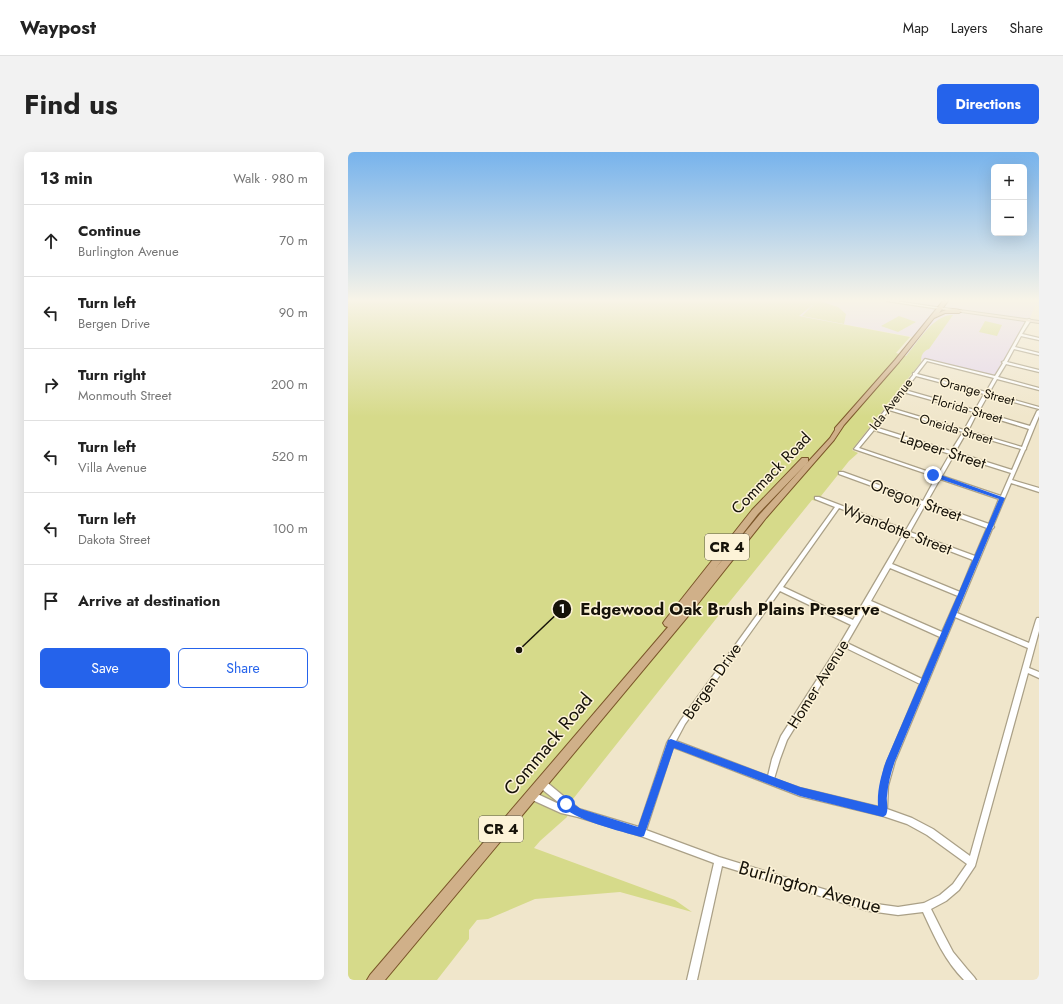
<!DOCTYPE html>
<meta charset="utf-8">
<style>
:root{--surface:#fff;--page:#f2f2f2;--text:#222;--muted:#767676;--line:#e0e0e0;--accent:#2563eb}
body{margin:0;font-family:Jost,sans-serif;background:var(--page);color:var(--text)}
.controls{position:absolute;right:12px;top:12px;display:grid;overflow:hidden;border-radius:6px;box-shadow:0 4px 16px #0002}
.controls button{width:36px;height:36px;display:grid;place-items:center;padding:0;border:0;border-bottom:1px solid var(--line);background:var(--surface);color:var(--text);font:20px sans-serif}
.stop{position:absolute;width:12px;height:12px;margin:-9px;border:3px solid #2563eb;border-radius:50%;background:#fff}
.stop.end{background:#2563eb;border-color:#fff;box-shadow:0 1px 4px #0008}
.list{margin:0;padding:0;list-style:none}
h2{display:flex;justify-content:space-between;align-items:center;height:52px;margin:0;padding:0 16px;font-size:17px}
h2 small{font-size:13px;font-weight:400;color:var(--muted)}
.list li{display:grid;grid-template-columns:26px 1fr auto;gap:12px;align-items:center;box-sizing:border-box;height:72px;padding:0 16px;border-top:1px solid var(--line)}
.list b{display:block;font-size:15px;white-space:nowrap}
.list p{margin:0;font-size:13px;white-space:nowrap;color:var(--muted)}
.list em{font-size:13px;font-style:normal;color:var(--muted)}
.actions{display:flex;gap:8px;padding:12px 16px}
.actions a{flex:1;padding:9px 0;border:1px solid var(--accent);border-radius:6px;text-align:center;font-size:14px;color:var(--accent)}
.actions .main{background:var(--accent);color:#fff}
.icon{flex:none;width:22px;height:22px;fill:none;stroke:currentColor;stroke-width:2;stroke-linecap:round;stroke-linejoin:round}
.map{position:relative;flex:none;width:691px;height:828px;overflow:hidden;border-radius:6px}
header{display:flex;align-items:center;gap:24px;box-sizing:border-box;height:56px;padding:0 20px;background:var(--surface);border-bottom:1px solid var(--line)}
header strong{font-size:19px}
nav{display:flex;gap:22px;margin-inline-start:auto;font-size:14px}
.intro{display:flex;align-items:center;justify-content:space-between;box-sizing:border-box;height:96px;padding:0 24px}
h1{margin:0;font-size:28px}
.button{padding:10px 18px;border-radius:6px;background:var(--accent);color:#fff;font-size:14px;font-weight:700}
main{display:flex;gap:24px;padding:0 24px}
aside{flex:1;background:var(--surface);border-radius:6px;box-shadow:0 4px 16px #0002}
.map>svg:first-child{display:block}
.commercial{fill:#e5d7ea}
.green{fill:#d6da8a}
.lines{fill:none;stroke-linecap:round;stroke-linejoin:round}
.street-casing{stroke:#aaa087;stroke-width:2.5}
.secondary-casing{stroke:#aaa087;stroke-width:2}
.primary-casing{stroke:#7b5629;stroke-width:2}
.street{fill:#fff;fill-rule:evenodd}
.secondary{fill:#e8d7c4;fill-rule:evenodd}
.primary{fill:#d0b089;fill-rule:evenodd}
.route{fill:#2563eb}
.labels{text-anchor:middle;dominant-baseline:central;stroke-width:3;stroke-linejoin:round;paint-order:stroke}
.far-street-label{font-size:13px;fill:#161209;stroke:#fdf3d8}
.shield{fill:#fdf3d8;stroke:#5b5647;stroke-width:1}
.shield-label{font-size:15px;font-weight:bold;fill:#161209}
.street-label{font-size:16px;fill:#161209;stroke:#fdf3d8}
.near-street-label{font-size:19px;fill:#161209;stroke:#fdf3d8}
.leader{fill:none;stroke:#161209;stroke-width:1.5}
.callout-dot{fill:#161209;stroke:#fdf3d8;stroke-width:1.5}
.mark-label{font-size:12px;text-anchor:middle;font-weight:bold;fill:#fff}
.callout-label{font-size:17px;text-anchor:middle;font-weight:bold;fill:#161209;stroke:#fdf3d8;stroke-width:3;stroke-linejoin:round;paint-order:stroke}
</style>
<header>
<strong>Waypost</strong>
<nav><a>Map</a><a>Layers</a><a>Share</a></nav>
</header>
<div class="intro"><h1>Find us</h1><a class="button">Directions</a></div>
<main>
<aside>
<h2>13 min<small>Walk · 980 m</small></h2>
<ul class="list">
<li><svg class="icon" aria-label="ahead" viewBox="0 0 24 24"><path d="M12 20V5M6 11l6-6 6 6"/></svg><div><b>Continue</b><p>Burlington Avenue</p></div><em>70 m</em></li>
<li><svg class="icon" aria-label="left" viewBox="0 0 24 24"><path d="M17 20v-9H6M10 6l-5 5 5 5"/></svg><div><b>Turn left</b><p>Bergen Drive</p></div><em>90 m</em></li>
<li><svg class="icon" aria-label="right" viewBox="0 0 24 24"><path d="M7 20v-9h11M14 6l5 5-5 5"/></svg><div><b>Turn right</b><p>Monmouth Street</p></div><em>200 m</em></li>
<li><svg class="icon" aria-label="left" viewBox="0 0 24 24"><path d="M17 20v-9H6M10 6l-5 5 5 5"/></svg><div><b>Turn left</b><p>Villa Avenue</p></div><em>520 m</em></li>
<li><svg class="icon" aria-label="left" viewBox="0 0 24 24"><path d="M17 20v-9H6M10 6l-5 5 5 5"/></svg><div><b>Turn left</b><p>Dakota Street</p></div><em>100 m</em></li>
<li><svg class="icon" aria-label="arrive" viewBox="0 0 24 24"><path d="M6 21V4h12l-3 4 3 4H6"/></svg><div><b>Arrive at destination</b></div></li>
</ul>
<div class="actions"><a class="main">Save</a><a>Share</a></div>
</aside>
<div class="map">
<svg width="691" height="828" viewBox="0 0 691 828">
<rect width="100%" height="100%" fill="#f0e6cb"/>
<polygon class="commercial" points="472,149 691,149 691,154 687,154 681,168 648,225 551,202 565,185 451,164 465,152"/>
<g class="green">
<path d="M0,149H472L490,155L498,162L496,172L454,164L467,151L451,164L562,185L548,201L558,204C569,191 586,162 605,163L581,197C575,199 573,203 573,210L506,295L504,298L510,301L501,309L469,349L464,348L379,453L225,647L219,665L192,689L186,696L327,748L344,760L272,740L187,747L140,767L129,768L121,778V787L89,828H0Z"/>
<polygon points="551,164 568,170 550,180 533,174"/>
<polygon points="637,169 654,173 649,184 631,180"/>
</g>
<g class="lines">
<g class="street-casing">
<g id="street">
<polygon points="539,149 547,149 594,156 592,157"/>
<path d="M681,167L683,168L674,182L691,186V188L673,184L667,195L691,201V203L666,197L659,210L691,218V220L658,212L650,225L691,236V238L649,227L641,241L691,255V257L640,243L631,259L682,274L689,259L691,258V264L678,296V297L677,298L664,328L691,336V340L663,331L645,374L646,375L644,377L609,461L681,491L688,468L689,466H691V479L681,516L691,520V526L680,521L627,714L611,738L598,749L583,757L595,781L605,800L619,817L626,825L628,828H616C597,809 586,784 575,760L550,763L521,759L374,714L349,828H339L366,711L293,684L230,665L213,661L180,646L179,643L180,640L183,639L215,654L190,634L189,631L190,628L193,627L196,628L231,657L291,675L319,591L333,568L487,355L467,347V345H471L558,378L573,352L491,322V320H495L575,349L588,325L506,297L565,223V221H566L577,207L647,224L655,211L654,210L656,209L679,168ZM579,209L646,226L638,240L569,222ZM568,224L636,242L627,258L557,238ZM555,240L626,260L616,278L543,256ZM541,258L615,280L603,299L527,275ZM629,261L681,277L674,295L620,279ZM526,278L602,302L590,323L511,296ZM618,281L673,297L664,318L607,300ZM606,303L663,321L653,344L594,324ZM592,327L651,347L641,372L579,350ZM577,353L639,376L627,404L562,380ZM491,356L556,381L505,468L435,435ZM560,383L625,408L612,440L544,412ZM542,416L610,444L594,480L523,449ZM432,439L503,473L493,490L433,584L424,607L420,624L328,589L337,572ZM521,453L592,485L574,527L499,491ZM607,465L680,496L622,704L585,677L564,666L539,657L540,634L547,609ZM496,495L572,532L537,615L533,634L531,655L452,636L426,627L432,607L439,588ZM325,595L452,644L535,664L559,672L579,683L619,712L605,732L592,743L576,751L550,755L521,751L371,705L298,678Z"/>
</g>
</g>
<g class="secondary-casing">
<polygon id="secondary" points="590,155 691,169 691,171 592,157 590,156"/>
</g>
<g class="primary-casing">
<path id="primary" d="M595,149H600L591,161C597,157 608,156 614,159L611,161H597L586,166L551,210L496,273L486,288L418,366L341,463L37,828H19L22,823L320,475L317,474L315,471L317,468L404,358L454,306H460V310L410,362L367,417L412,362L482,286L487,278V276L547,208Z"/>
</g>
<use href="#street" class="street"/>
<use href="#secondary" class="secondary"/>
<use href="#primary" class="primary"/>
</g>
<linearGradient id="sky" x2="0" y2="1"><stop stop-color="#77b3ec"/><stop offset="0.56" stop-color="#f8f4e8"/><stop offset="1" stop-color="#f8f4e8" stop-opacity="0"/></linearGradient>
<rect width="691" height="265" fill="url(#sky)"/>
<path class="route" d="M583,321H587L657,346L547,609C543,620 540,632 539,644C538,650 541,657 538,663L535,665L452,644L326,596L296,684L293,685C276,680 220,667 214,652L215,648L218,647L233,657L290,675L319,591L320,588L323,587L452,635L530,654C529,638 533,624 538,609L651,347L583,324Z"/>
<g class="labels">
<g class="far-street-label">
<text transform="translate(629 239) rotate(15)">Orange Street</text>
<text transform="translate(543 252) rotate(-52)">Ida Avenue</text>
<text transform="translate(619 257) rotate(16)">Florida Street</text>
<text transform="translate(608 277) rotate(17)">Oneida Street</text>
</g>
<g class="shield">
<rect x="357" y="382" width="44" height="26" rx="3"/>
<rect x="131" y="664" width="44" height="26" rx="3"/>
</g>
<g class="shield-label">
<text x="379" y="395">CR 4</text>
<text x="153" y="677">CR 4</text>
</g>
<g class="street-label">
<text transform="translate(595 298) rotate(18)">Lapeer Street</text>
<text transform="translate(423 321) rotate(-46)">Commack Road</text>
<text transform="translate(568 348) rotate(20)">Oregon Street</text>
<text transform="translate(549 377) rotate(21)">Wyandotte Street</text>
<text transform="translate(364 529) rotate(-55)">Bergen Drive</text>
<text transform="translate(470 532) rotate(-58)">Homer Avenue</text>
</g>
<g class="near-street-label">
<text transform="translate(200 592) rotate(-50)">Commack Road</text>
<text transform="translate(462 735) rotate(16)">Burlington Avenue</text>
</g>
</g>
<path class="leader" d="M171 498L214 457"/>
<g class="callout-dot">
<circle cx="171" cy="498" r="4"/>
<circle cx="214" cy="457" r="10"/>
</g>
<g class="mark-label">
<text x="214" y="461">1</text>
</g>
<g class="callout-label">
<text x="382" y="463">Edgewood Oak Brush Plains Preserve</text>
</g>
</svg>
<div class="controls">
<button>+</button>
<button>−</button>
</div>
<div class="stop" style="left:218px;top:652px"></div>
<div class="stop end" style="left:585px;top:323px"></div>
</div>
</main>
